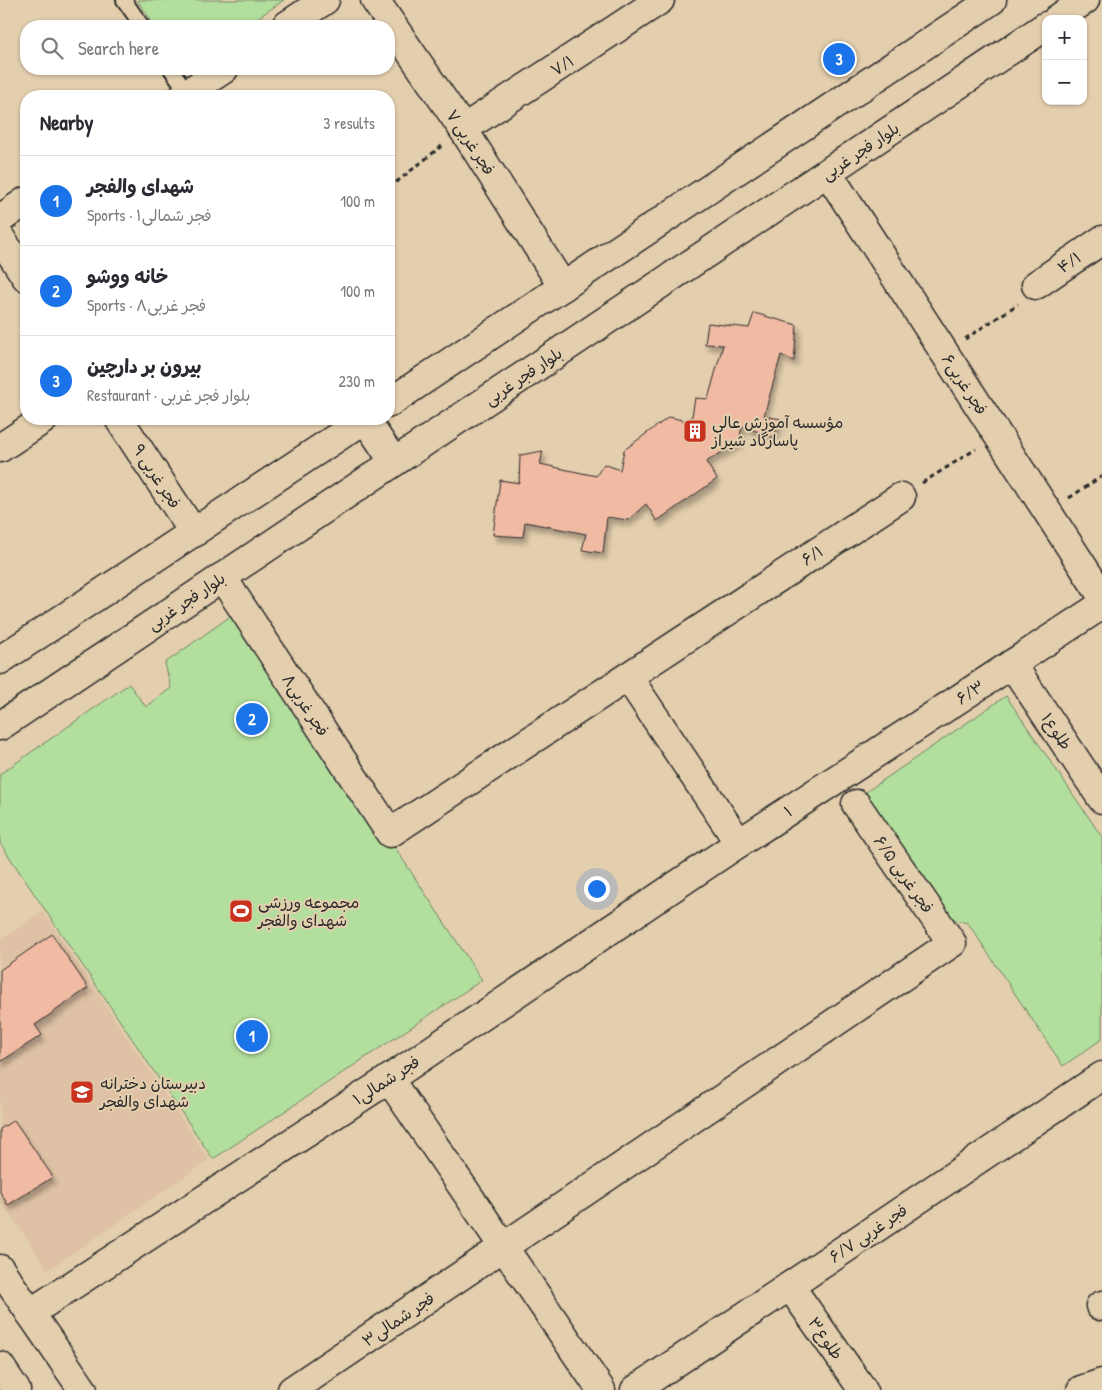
<!DOCTYPE html>
<meta charset="utf-8">
<style>
:root{--surface:#fff;--page:#f7f7f7;--text:#2b2b33;--muted:#7c7c81;--line:#e1e1e2;--accent:#1a73e8}
body{margin:0;font-family:"Patrick Hand","Playpen Sans Arabic",sans-serif;background:var(--page);color:var(--text)}
.controls{position:absolute;right:15px;top:15px;display:grid;overflow:hidden;border-radius:10px;box-shadow:0 1px 4px #0004}
.controls button{width:45px;height:45px;display:grid;place-items:center;padding:0;border:0;border-bottom:1px solid var(--line);background:var(--surface);color:var(--text);font:25px sans-serif}
.you{position:absolute;left:596px;top:888px;width:18px;height:18px;margin:-12px;border:4px solid #fff;border-radius:50%;background:#1a73e8;box-shadow:0 0 0 8px #1a73e833}
.badge{display:grid;place-items:center;width:32px;height:32px;border-radius:50%;background:var(--accent);color:#fff;font-size:16px;font-weight:700}
.pin{position:absolute;translate:-50% -50%;border:2px solid #fff;box-shadow:0 1px 5px #0006}
.list{margin:0;padding:0;list-style:none}
h2{display:flex;justify-content:space-between;align-items:center;height:65px;margin:0;padding:0 20px;font-size:21px}
h2 small{font-size:16px;font-weight:400;color:var(--muted)}
.list li{display:grid;grid-template-columns:32px 1fr auto;gap:15px;align-items:center;box-sizing:border-box;height:90px;padding:0 20px;border-top:1px solid var(--line)}
.list b{display:block;font-size:19px;white-space:nowrap}
.list p{margin:0;font-size:16px;white-space:nowrap;color:var(--muted)}
.list em{font-size:16px;font-style:normal;color:var(--muted)}
.icon{flex:none;width:28px;height:28px;fill:none;stroke:currentColor;stroke-width:2;stroke-linecap:round;stroke-linejoin:round}
.map{position:relative;flex:none;width:1102px;height:1390px;overflow:hidden}
.search{position:absolute;background:var(--surface);box-shadow:0 1px 4px #0004;left:20px;top:20px;width:375px;height:55px;display:flex;align-items:center;gap:12px;box-sizing:border-box;padding:0 18px;border-radius:20px;color:var(--muted);font-size:19px}
.panel{position:absolute;background:var(--surface);box-shadow:0 1px 4px #0004;left:20px;top:90px;width:375px;height:335px;border-radius:20px}
.map>svg:first-child{display:block}
.built{fill:#dfc2a5}
.green{fill:#b2df9d;stroke:#6e8564}
.building{fill:#f0baa3;stroke:#2b2b2b;filter:url(#shadow)}
.lines{fill:none;stroke-linecap:round;stroke-linejoin:round}
.service-casing{stroke:#2b2b2b;stroke-width:18}
.minor-casing{stroke:#2b2b2b;stroke-width:31}
.secondary-casing{stroke:#2b2b2b;stroke-width:31}
.path{stroke:#2b2b2b;stroke-width:3;stroke-dasharray:5 4;stroke-linecap:butt}
.service{stroke:#e3cead;stroke-width:14}
.minor{stroke:#e3cead;stroke-width:28}
.secondary{stroke:#e3cead;stroke-width:28}
.labels{text-anchor:middle;dominant-baseline:central;stroke-width:4;stroke-linejoin:round;paint-order:stroke}
.street-label{font-size:16px;fill:#2b2b2b;stroke:#e3cead}
.poi-label{font-size:16px;fill:#2b2b2b;stroke:#e3cead;text-anchor:start}
</style>
<div class="map">
<svg width="1102" height="1390" viewBox="0 0 1102 1390">
<defs>
<filter id="shadow"><feDropShadow dx="3" dy="5.5" stdDeviation="2.5" flood-color="#0004"/></filter>
</defs>
<rect width="100%" height="100%" fill="#e3cead"/>
<filter id="ink" filterUnits="userSpaceOnUse"><feTurbulence type="fractalNoise" baseFrequency=".02" numOctaves="2"/><feDisplacementMap in="SourceGraphic" scale="10" xChannelSelector="R" yChannelSelector="G"/><feConvolveMatrix kernelMatrix="1 2 1 2 8 2 1 2 1" color-interpolation-filters="sRGB"/></filter>
<g filter="url(#ink)">
<polygon class="built" points="43,911 209,1160 48,1270 0,1199 0,940"/>
<g class="green">
<polygon points="137,0 284,0 246,26 155,26"/>
<polygon points="239,610 482,980 213,1159 0,843 0,774 129,684 146,707 171,688 165,663"/>
<polygon points="1006,696 1102,837 1102,1039 1063,1066 968,923 943,917 860,796"/>
</g>
<g class="building">
<polygon points="754,313 797,325 794,361 781,355 764,416 781,419 773,437 742,426 739,442 706,462 717,479 657,521 646,504 628,520 607,517 603,553 582,550 586,534 525,522 523,537 493,535 500,480 519,483 520,455 543,451 540,464 596,476 604,464 620,470 624,450 669,417 691,422 695,398 708,399 723,345 705,344 708,323 749,328"/>
<polygon points="52,934 88,988 35,1025 42,1035 0,1062 0,970"/>
<polygon points="14,1120 53,1177 8,1205 0,1192 0,1129"/>
</g>
<g class="lines">
<g class="service-casing">
<g id="service">
<polyline points="124,0 142,26"/>
<polyline points="171,69 188,93"/>
</g>
</g>
<g class="minor-casing">
<g id="minor">
<polyline points="375,0 463,129 563,287"/>
<polyline points="286,26 325,0"/>
<polyline points="183,96 224,69"/>
<polyline points="463,129 660,0"/>
<polyline points="828,173 1102,596"/>
<polyline points="0,219 26,201"/>
<polyline points="0,237 26,277"/>
<polyline points="1036,285 1102,240"/>
<polyline points="119,419 194,533"/>
<polyline points="0,448 44,419"/>
<polyline points="222,577 390,833 901,497"/>
<polyline points="1012,664 1102,799"/>
<polyline points="628,677 739,843"/>
<polyline points="389,1079 601,1390"/>
<polyline points="790,1286 863,1390"/>
<polyline points="1100,1306 1102,1305"/>
<polyline points="30,1313 389,1079 739,843 1102,605"/>
<polyline points="292,1390 952,943 856,804"/>
<polyline points="635,1390 1102,1076"/>
</g>
</g>
<g class="secondary-casing">
<g id="secondary">
<polyline points="1057,19 1085,0"/>
<polyline points="389,403 992,0"/>
<polyline points="365,419 394,462"/>
<polyline points="0,660 365,419"/>
<polyline points="0,726 1046,26"/>
<polyline points="0,1269 83,1390"/>
<polyline points="0,1366 16,1390"/>
<polyline points="1081,1390 1102,1383"/>
</g>
</g>
<g class="path">
<polyline points="389,188 443,145"/>
<polyline points="965,339 1018,304"/>
<polyline points="922,483 976,449"/>
<polyline points="1069,498 1102,476"/>
</g>
<use href="#service" class="service"/>
<use href="#minor" class="minor"/>
<use href="#secondary" class="secondary"/>
</g>
</g>
<defs>
<g id="building-square" transform="scale(1.25)"><rect x="-9" y="-9" width="18" height="18" rx="4" fill="#c8321e" stroke="#e3cead"/><path d="M-4-6H4V6H1V3H-1V6H-4ZM-2.5-4.3h1.7v1.8h-1.7ZM.8-4.3h1.7v1.8H.8ZM-2.5-1h1.7V.8h-1.7ZM.8-1h1.7V.8H.8Z" fill="#fff"/></g>
<g id="stadium-square" transform="scale(1.25)"><rect x="-9" y="-9" width="18" height="18" rx="4" fill="#c8321e" stroke="#e3cead"/><path d="M0-5a6.5 5 0 1 0 0 10a6.5 5 0 1 0 0-10ZM-3.5-1.8h7v3.6h-7Z" fill="#fff"/></g>
<g id="school-square" transform="scale(1.25)"><rect x="-9" y="-9" width="18" height="18" rx="4" fill="#c8321e" stroke="#e3cead"/><path d="M0-5L7-2L0 1L-7-2ZM-4 1L0 2.5L4 1V4Q0 6-4 4Z" fill="#fff"/></g>
</defs>
<g fill-rule="evenodd">
<use href="#building-square" x="695" y="431"/>
<use href="#stadium-square" x="241" y="911"/>
<use href="#school-square" x="82" y="1092"/>
</g>
<g class="labels">
<g class="street-label">
<text transform="translate(562 65) rotate(-33)">۷/۱</text>
<text transform="translate(471 142) rotate(57)">۷ فجر غربی</text>
<text transform="translate(860 151) rotate(-34)">بلوار فجر غربی</text>
<text transform="translate(1069 262) rotate(-34)">۴/۱</text>
<text transform="translate(523 376) rotate(-34)">بلوار فجر غربی</text>
<text transform="translate(965 384) rotate(57)">فجر غربی۶</text>
<text transform="translate(157 476) rotate(57)">۹ فجر غربی</text>
<text transform="translate(812 555) rotate(-33)">۶/۱</text>
<text transform="translate(186 601) rotate(-34)">بلوار فجر غربی</text>
<text transform="translate(970 692) rotate(-33)">۶/۳</text>
<text transform="translate(306 705) rotate(57)">فجر غربی۸</text>
<text transform="translate(1057 731) rotate(56)">طلوع۱</text>
<text transform="translate(788 811) rotate(-33)">۱</text>
<text transform="translate(904 874) rotate(55)">۶/۵ فجر غربی</text>
<text transform="translate(386 1080) rotate(-33)">فجر شمالی۱</text>
<text transform="translate(868 1233) rotate(-34)">۶/۷ فجر غربی</text>
<text transform="translate(398 1319) rotate(-34)">فجر شمالی۳</text>
<text transform="translate(826 1338) rotate(55)">طلوع۳</text>
</g>
<g class="poi-label">
<text x="712" y="422">مؤسسه آموزش عالی<tspan x="712" dy="18">پاسارگاد شیراز</tspan></text>
<text x="258" y="902">مجموعه ورزشی<tspan x="258" dy="18">شهدای والفجر</tspan></text>
<text x="100" y="1083">دبیرستان دخترانه<tspan x="100" dy="18">شهدای والفجر</tspan></text>
</g>
</g>
</svg>
<div class="controls">
<button>+</button>
<button>−</button>
</div>
<div class="you"></div>
<div class="pin badge" style="left:252px;top:1036px">1</div>
<div class="pin badge" style="left:252px;top:719px">2</div>
<div class="pin badge" style="left:839px;top:59px">3</div>
<div class="search"><svg class="icon" aria-label="search" viewBox="0 0 24 24"><circle cx="10" cy="10" r="6"/><path d="M15 15l6 6"/></svg>Search here</div>
<section class="panel">
<h2>Nearby<small>3 results</small></h2>
<ul class="list">
<li><span class="badge">1</span><div><b>شهدای والفجر</b><p>Sports · فجر شمالی۱</p></div><em>100 m</em></li>
<li><span class="badge">2</span><div><b>خانه ووشو</b><p>Sports · فجر غربی۸</p></div><em>100 m</em></li>
<li><span class="badge">3</span><div><b>بیرون بر دارچین</b><p>Restaurant · بلوار فجر غربی</p></div><em>230 m</em></li>
</ul>
</section>
</div>
